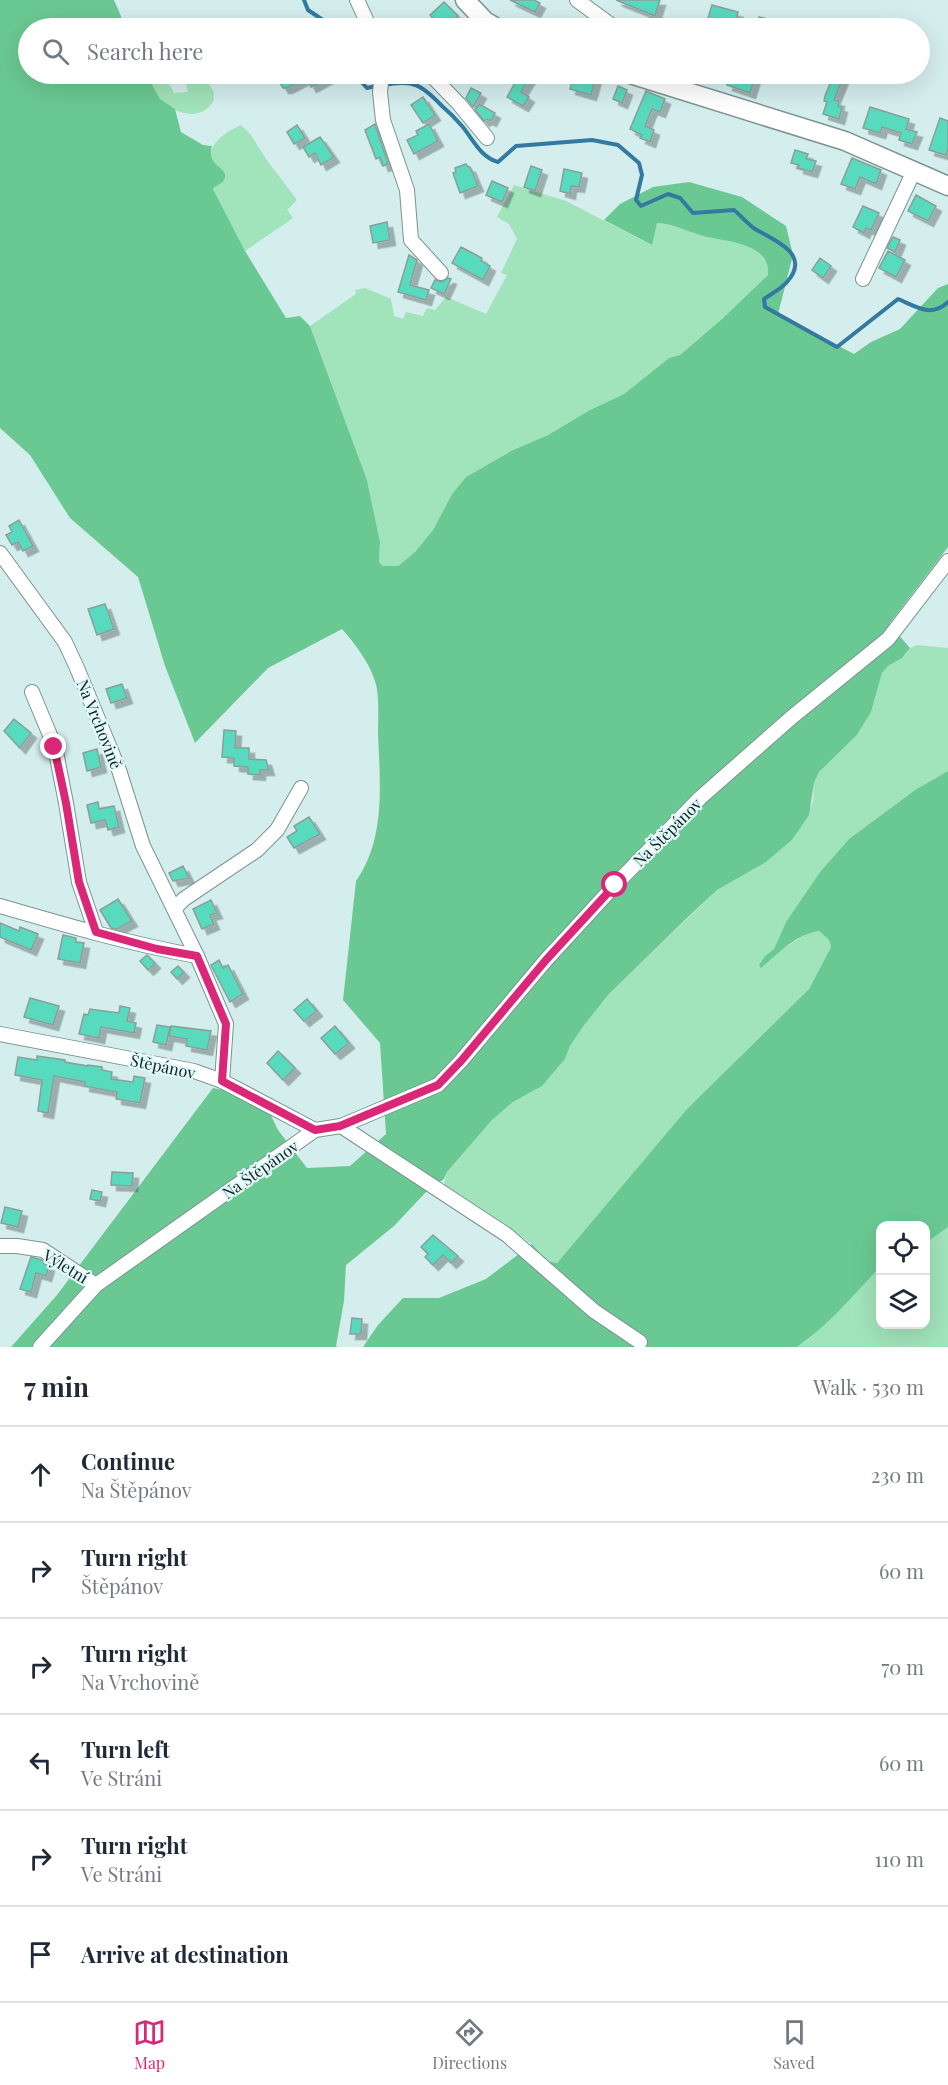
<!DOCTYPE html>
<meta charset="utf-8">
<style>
:root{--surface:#fff;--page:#f2f2f3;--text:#1f2937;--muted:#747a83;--line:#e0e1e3;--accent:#db2777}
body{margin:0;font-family:"Playfair Display",serif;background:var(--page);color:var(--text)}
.controls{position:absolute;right:18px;bottom:18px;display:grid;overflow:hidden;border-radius:12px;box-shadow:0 6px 24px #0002}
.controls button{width:54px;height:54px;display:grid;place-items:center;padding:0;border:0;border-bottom:2px solid var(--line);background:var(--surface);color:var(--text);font:30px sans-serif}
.stop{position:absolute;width:18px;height:18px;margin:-14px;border:4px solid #db2777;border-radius:50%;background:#fff}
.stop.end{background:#db2777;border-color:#fff;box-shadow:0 2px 6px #0008}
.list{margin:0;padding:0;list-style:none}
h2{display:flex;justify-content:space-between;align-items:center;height:78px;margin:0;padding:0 24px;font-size:26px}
h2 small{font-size:20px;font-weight:400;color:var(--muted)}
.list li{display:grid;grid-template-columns:39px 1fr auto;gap:18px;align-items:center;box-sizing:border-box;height:96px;padding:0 24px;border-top:2px solid var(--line)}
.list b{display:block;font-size:22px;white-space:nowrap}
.list p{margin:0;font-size:20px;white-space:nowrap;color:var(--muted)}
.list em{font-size:20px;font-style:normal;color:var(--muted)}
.icon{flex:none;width:33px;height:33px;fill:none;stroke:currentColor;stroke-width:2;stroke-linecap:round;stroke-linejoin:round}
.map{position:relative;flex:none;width:948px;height:1347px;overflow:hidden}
.search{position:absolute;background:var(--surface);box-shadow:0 6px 24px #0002;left:18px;right:18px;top:18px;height:66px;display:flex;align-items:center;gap:15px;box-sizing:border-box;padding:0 21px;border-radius:33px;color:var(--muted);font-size:22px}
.sheet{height:654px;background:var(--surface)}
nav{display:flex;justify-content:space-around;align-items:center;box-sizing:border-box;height:84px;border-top:2px solid var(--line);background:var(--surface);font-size:16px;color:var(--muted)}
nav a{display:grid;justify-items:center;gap:3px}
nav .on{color:var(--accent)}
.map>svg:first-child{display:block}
.green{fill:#a1e3ba}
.forest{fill:#6ac992}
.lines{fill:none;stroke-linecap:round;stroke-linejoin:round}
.stream{stroke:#3379a0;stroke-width:4}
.building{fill:#58dabf;stroke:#8a9f99;stroke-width:1.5;filter:url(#shadow)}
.street-casing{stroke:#7c9393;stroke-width:16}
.secondary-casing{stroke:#7c9393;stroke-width:21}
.street{stroke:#fff;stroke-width:14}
.secondary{stroke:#fff;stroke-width:18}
.route{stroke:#db2777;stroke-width:8}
.labels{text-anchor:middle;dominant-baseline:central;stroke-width:4.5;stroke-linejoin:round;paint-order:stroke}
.street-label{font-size:16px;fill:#151e1e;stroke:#e1fafa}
</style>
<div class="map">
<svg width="948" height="1347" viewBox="0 0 948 1347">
<defs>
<filter id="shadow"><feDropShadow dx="5.5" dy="5.5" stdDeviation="0" flood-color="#0004"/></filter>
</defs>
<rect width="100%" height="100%" fill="#d4eded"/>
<g class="green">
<path d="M146,74H164L174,93L188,92L183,74H204L214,93V100C202,122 175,115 160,99C154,93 150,82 146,74Z"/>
<path d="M241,125L251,135L266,159L297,200L287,210L293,218L245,251L213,189L225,178V175L210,157C211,141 228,131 241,125Z"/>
<path d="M514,185L566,201L651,245L657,223C672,223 688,232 703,236C725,242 771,242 768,275L722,319L680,355L669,358L624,394L590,410L548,435L513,450L466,477L452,494L433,530L415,552L398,566H383L379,562L380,542L367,480L310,326L356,294L355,290L365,288L391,299L394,316L403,319L406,312L423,316L427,308L435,310L446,297L486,314L507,275L501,273L517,239L509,224L497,217Z"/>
<polygon points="917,645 948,648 948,771 915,790 849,839 820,872 786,922 774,949 765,956 759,965 807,933 819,931 829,940 831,947 809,989 687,1109 557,1263 547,1261 532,1244 444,1185 447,1172 492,1120 513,1102 542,1086 565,1059 570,1046 582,1028 608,995 717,890 766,862 792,840 813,802 814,783 819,772 857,735 871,712 882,673 888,666 906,654 910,648"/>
<polygon points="948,1227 948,1347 797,1347 808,1340 880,1267 880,1324 926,1324 926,1243"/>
</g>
<g class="forest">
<path d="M0,0H114L126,28H28V74H146L160,99L175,109L181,132L203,145L212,146C205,167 231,167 224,180C222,184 216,185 213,189L245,251L286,318L300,316L310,326L367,480L380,542L379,562L383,566H398L415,552L433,530L452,494L466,477L513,450L548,435L590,410L624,394L669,358L680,355L722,319L768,275C771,242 725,242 703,236C688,232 672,223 657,223L652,245L604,220L620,204L653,187L689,182L742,197L786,226L793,255L778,314L854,354L871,342L900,329L938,288L948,284V547L889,624L910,648L902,658L888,666L882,673L871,712L857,735L819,772L814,783L809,815L792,840L766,862L717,890L689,916L608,995L582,1028L570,1046L565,1059L542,1086L513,1102L492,1120L447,1172L444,1179L426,1192L394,1226L346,1265L344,1301L336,1346L338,1347H11L57,1295L213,1088L262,1097L278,1130L307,1168L350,1166L386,1134L380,1043L343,1000L356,881C386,839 380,783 378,734C378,720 379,703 377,689C373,667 356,645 342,629L268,668L195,743L165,666L138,577L70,518L30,455L0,428Z"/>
<path d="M948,771V1227L926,1243V1226H880V1267C854,1294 829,1325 797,1347H363L378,1325L403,1298H439L486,1279L532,1244L547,1261L557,1263L687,1109L809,989L831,947L829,940L819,931C796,934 779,953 761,968L759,965L765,956L774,949L786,922L820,872L849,839L915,790Z"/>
</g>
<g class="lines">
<g class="stream">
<polyline points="304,0 308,10 335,28"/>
<polyline points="354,74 367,88 376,86"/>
<path d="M384,85C413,79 422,85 442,106C449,112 456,119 462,126C473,139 480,157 498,162L516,146L592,140L618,145L639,163L642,175L636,200L641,206L668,194L680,198L693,213L734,210C741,216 748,224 755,229C774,240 812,254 787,282C781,289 771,294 764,299L765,307L837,347L898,299C917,307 931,318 948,302"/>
</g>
</g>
<g class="building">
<polygon points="510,0 534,0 540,3 535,12"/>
<polygon points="616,0 660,0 655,16"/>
<polygon points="444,2 458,16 448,26 442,20 438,24 430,15"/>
<polygon points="712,5 738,12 736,22 729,20 727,28 706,25"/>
<polygon points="759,17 792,24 792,28 757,28"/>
<polygon points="275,74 335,74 311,87 306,78 287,88 283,88"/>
<polygon points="520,74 532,74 521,92 529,97 523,106 507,97"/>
<polygon points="574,74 596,77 591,95 570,89"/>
<polygon points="730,74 756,74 750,93 727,85"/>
<polygon points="834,74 843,78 834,100 839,101 838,106 842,107 839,119 823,114 827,102 824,101 825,96"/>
<polygon points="618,86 627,90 622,103 613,99"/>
<polygon points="471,88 481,93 473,107 466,98"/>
<polygon points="646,91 665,99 660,112 652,109 645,126 654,130 650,142 640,138 642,135 630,129"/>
<polygon points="423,97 435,115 423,123 411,105"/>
<polygon points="479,104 495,113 491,121 487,119 484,121 475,110"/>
<polygon points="870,107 909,119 906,129 917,132 912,144 899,140 901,133 882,127 880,133 863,128"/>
<polygon points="940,118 948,121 948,149 946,155 929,150"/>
<polygon points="375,124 388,164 383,166 380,157 376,159 365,130"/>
<polygon points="429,124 438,141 414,154 407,140 418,135 416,131"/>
<polygon points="297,125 305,138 294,144 287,132"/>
<polygon points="320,137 334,157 321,165 315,153 309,157 303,147"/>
<polygon points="795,150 808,154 806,159 816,161 812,172 798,168 799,165 791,163"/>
<polygon points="852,158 881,170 876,184 860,177 855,189 841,184"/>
<polygon points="466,164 468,167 470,167 478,186 460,193 453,173 456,172 455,168"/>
<polygon points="531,166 542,170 535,191 524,187"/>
<polygon points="564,169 582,173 579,187 571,186 570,194 560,191"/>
<polygon points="492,181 508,188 502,202 486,195"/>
<polygon points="916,195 936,206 928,221 908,211"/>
<polygon points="863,206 879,213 871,230 866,228 864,233 853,227"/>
<polygon points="387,222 390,240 373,243 370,226"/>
<polygon points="893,237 900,240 895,252 887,248"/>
<polygon points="461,247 482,258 481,261 490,266 483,280 452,263"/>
<polygon points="888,251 905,260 896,277 879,268"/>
<polygon points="409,255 417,260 410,285 429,290 426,300 398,292"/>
<polygon points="820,258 831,266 823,278 812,270"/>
<polygon points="448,278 451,279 444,294 431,288 435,280 442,282"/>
<polygon points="19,520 33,546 23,551 18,542 12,545 6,535 12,532 9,526"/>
<polygon points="105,604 114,629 97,635 88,609"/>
<polygon points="122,684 127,698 111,703 106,689"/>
<polygon points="14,719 31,733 20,748 4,731"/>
<polygon points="224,730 236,731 235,748 249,748 249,759 266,760 269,770 260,770 260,775 248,774 248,767 234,766 234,758 222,757"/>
<polygon points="97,749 101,767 87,771 83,753"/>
<polygon points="98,802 99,809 114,806 119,827 108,830 105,820 91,823 87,805"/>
<polygon points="309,817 320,834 294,848 287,837 297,831 294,826"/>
<polygon points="183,866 189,878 173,881 169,873"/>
<polygon points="118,899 132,921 117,929 111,928 100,910"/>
<polygon points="211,900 217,913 210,915 214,924 202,929 193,909"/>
<polygon points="0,923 19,931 20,927 38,934 31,950 0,937"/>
<polygon points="63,935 76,938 76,942 84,943 80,963 58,959"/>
<polygon points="147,955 155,963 148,970 140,961"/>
<polygon points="219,960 223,968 228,965 243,994 230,1002 211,965"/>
<polygon points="178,966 184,972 177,979 171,972"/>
<polygon points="30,998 59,1006 53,1025 24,1017"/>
<polygon points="307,999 317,1011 304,1021 294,1010"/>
<polygon points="120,1006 130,1008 127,1021 136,1023 134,1033 101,1027 99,1038 79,1034 84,1014 88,1015 90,1009 119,1013"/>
<polygon points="157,1025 170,1027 166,1045 153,1042"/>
<polygon points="171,1026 211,1031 207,1050 186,1046 187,1039 169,1036"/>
<polygon points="335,1026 349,1043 335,1054 321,1038"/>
<polygon points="278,1051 295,1068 283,1080 267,1063"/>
<polygon points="37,1056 65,1060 65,1062 88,1066 88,1065 102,1067 102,1070 112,1072 111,1079 133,1082 134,1076 145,1078 140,1103 116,1099 117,1092 84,1086 85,1082 54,1076 48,1113 38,1111 42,1080 15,1075 18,1057 37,1060"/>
<polygon points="112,1172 133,1173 132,1186 111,1185"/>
<polygon points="92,1190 102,1192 100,1201 90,1199"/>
<polygon points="5,1207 22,1211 18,1227 1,1223"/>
<polygon points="433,1235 458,1256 451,1263 443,1255 433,1265 425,1257 428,1254 421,1247"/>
<polygon points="31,1257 42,1260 44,1262 44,1264 49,1266 46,1276 36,1273 31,1292 20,1289"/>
<polygon points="352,1318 362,1319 361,1334 350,1334"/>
</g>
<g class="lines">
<g class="street-casing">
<g id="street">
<polyline points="357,0 370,28"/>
<polyline points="577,0 615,28"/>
<polyline points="382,74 380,92 383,120 407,190 411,240 441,273"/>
<polyline points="430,74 459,104 487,138"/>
<polyline points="863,279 914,171"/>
<polyline points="0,553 65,642 77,668 119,770 143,846 197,956 226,1024 222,1081"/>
<polyline points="32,692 55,747 66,803 79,882 96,932"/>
<path d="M0,906C65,925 130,944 197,956"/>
<polyline points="174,909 184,899 257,850 277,830 301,788"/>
<polyline points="0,1034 194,1071 222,1081 315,1130"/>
<polyline points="341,1126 507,1235 594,1311 640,1342"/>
<polyline points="0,1246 17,1246 43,1250 96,1285"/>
<polyline points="40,1347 96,1285 315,1130 341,1126 438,1085 461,1061 546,960 615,885 700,798 792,717 888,639 948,561"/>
</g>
</g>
<g class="secondary-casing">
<g id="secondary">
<polyline points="465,0 485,21 497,28"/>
<polyline points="630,74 845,141 948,186"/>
</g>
</g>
<use href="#street" class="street"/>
<use href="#secondary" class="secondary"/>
</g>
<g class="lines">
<polyline class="route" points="54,747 66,803 79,882 96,932 157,949 197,956 226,1024 222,1081 315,1130 340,1126 438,1085 461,1061 546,960 615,885"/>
</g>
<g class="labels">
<g class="street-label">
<text transform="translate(100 724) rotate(68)">Na Vrchovině</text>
<text transform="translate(667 832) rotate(-45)">Na Štěpánov</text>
<text transform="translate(163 1066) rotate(12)">Štěpánov</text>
<text transform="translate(260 1169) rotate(-35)">Na Štěpánov</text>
<text transform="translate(66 1266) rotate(31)">Výletní</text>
</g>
</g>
</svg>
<div class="controls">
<button><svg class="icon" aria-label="locate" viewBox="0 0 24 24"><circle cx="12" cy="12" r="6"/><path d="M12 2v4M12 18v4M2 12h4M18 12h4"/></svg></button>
<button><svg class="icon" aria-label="layers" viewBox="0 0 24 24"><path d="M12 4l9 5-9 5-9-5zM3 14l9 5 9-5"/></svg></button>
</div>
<div class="stop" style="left:615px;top:885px"></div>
<div class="stop end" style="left:54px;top:747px"></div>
<div class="search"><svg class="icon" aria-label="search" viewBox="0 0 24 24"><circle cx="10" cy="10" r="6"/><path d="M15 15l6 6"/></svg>Search here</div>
</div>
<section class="sheet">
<h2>7 min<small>Walk · 530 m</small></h2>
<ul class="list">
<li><svg class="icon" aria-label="ahead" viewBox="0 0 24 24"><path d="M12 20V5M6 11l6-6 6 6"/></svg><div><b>Continue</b><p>Na Štěpánov</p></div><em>230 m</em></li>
<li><svg class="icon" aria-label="right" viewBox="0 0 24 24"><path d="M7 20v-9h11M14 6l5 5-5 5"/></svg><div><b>Turn right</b><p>Štěpánov</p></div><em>60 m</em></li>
<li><svg class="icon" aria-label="right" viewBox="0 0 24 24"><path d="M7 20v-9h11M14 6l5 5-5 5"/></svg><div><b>Turn right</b><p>Na Vrchovině</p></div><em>70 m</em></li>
<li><svg class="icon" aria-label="left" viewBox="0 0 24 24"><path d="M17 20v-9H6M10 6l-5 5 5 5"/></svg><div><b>Turn left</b><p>Ve Stráni</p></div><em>60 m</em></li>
<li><svg class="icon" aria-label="right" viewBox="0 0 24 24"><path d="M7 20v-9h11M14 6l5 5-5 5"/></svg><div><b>Turn right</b><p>Ve Stráni</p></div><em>110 m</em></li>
<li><svg class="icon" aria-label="arrive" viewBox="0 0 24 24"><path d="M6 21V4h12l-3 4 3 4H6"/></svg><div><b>Arrive at destination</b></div></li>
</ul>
</section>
<nav>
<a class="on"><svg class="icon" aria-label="map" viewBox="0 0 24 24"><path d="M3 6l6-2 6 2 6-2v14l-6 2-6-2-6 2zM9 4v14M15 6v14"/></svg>Map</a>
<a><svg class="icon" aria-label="directions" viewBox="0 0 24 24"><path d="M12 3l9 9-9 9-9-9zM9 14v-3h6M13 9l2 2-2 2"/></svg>Directions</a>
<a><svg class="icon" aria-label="saved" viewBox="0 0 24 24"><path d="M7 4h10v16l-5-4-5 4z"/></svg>Saved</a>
</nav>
